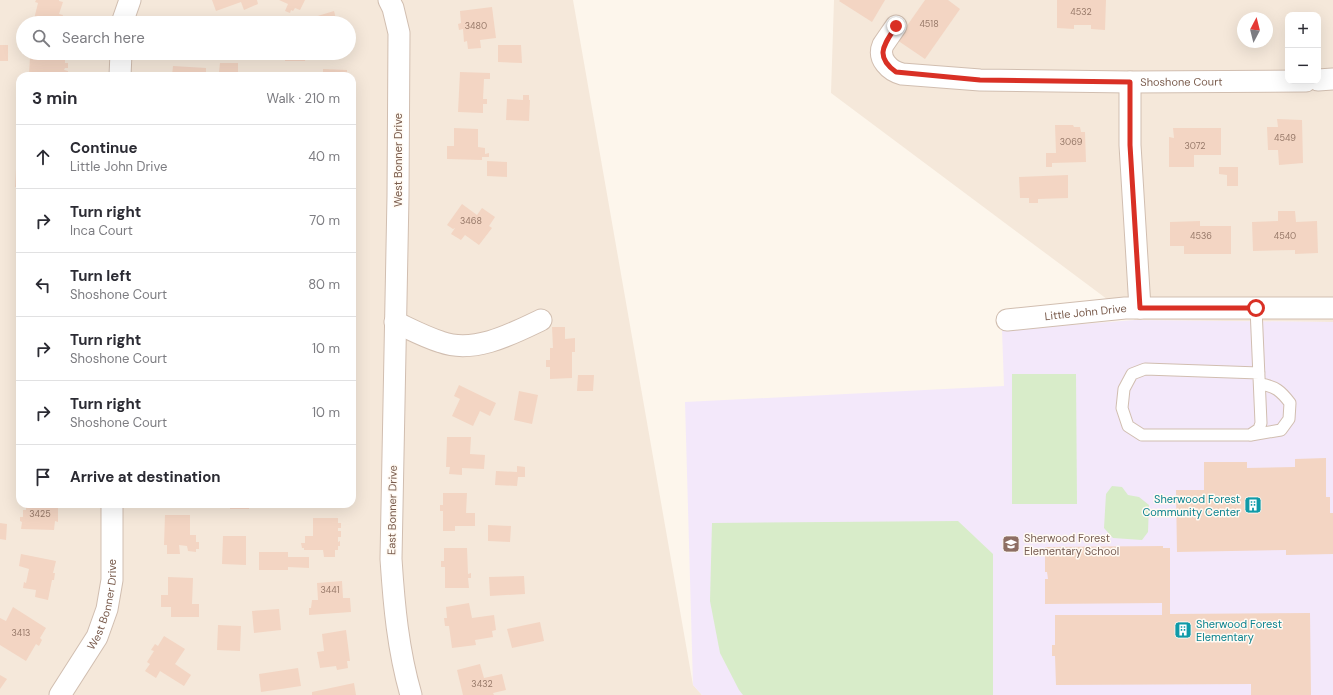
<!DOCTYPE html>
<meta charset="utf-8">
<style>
:root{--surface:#fff;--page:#f2f2f3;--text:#2b2b33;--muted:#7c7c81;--line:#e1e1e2}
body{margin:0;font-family:"DM Sans",sans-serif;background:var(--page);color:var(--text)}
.controls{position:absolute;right:12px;top:12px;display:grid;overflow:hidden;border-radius:8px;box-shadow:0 4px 16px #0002}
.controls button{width:36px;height:36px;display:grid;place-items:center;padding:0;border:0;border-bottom:1px solid var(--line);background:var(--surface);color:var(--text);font:20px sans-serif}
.compass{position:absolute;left:1237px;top:12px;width:36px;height:36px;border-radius:50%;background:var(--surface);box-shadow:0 4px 16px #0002;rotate:7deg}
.stop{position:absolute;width:12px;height:12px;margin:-9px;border:3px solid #d93025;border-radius:50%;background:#fff}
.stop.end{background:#d93025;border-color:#fff;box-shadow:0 1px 4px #0008}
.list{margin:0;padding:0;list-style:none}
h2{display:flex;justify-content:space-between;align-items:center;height:52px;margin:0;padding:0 16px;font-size:17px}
h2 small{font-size:13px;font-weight:400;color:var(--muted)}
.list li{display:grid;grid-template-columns:26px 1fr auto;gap:12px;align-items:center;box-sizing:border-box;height:64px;padding:0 16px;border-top:1px solid var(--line)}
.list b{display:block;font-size:15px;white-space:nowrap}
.list p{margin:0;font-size:13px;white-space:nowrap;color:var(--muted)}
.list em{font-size:13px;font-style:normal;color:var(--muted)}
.icon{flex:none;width:22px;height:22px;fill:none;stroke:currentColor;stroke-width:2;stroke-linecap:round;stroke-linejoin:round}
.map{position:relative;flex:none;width:1333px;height:695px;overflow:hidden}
.search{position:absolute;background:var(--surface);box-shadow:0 4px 16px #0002;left:16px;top:16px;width:340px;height:44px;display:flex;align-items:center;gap:10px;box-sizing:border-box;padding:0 14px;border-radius:22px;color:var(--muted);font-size:15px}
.panel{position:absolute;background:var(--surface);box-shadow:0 4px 16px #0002;left:16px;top:72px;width:340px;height:436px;border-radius:12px}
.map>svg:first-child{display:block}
.residential{fill:#f5e8da;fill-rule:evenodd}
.education{fill:#f3e8fa}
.green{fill:#d8ecc9}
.building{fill:#f3d5c3}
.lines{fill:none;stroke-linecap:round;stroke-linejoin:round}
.lane-casing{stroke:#d1beb0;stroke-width:13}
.street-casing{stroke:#d1beb0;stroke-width:23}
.lane{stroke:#fff;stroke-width:11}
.street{stroke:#fff;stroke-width:21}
.route{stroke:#d93025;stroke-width:5}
.labels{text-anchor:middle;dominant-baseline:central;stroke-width:3;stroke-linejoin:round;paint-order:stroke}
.number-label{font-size:9px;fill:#987a6a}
.street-label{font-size:11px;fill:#7a5c4d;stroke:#fffaf3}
.culture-label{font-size:11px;fill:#0d838f;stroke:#fffaf3;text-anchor:end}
.education-label{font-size:11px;fill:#785e54;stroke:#fffaf3;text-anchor:start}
</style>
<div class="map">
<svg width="1333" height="695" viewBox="0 0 1333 695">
<rect width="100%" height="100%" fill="#fdf6ec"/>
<g class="residential">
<path d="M0,0H573L693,685L702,695H0ZM23,23H349V53H23ZM20,76H352V504H20Z"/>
<path d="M834,0H1333V322L1135,320L831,93ZM1288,15H1318V81H1288ZM1243,18H1267V42H1243Z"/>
</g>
<polygon class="education" points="1135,320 1333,322 1333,695 702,695 693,685 685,402 1004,386 1002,330"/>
<g class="green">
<polygon points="1012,374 1076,374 1077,504 1012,504"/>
<polygon points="1112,486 1122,487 1128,495 1139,497 1149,505 1148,532 1142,540 1113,538 1104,528 1106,494"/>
<polygon points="958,521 993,554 993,695 743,695 739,690 720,653 710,601 712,523"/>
</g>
<g class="building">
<polygon points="36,0 59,0 59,1 63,2 59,14 63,15 61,22 58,21 57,23 33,23 38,3 35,2"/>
<polygon points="212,0 257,0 258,4 244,10 241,2 216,11"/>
<polygon points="279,0 305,0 300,10 295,8 293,11 291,10 290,13 285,11 288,4"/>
<polygon points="840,0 885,0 872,22 839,1"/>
<polygon points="925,0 948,0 960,9 925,59 897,40"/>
<polygon points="1057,0 1106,0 1105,30 1091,29 1091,25 1074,25 1074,29 1057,28"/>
<polygon points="492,7 496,38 480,40 481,48 468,49 467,41 464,42 463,29 459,30 458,24 461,23 460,11"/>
<polygon points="334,11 337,23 312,23 311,18"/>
<polygon points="186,20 192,23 193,21 197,23 185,23"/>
<rect x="0" y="45" width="8" height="16"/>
<polygon points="498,45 521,45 522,63 498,62"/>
<polygon points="52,53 65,53 65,63 68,63 68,68 65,68 64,70 68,71 68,76 29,76 30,57 52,58"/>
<polygon points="191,53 207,53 205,58"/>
<polygon points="230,53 240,53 235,58"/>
<polygon points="285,53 306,53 305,61 285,61"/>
<polygon points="321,53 330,53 322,56"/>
<polygon points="220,63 238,63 238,72 219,72"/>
<polygon points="173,66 206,68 206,76 172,76"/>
<polygon points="323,69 347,70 347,76 323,76"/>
<polygon points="460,72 490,73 490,79 484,79 483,99 487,99 487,104 483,104 483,113 458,112"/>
<polygon points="523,95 529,95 529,100 530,100 529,121 506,120 507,99 523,100"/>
<polygon points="1277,119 1302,120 1303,163 1279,165 1278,150 1268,150 1267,127 1278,127"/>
<polygon points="1055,125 1073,125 1074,127 1080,127 1081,132 1085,132 1086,162 1052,163 1052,167 1046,167 1046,153 1056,153"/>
<polygon points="454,128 478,129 478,147 485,148 485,154 489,153 489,157 482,157 482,160 447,159 447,146 454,146"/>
<polygon points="1173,128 1221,128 1221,155 1194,155 1194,167 1169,167 1169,137 1174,138"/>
<polygon points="487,161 507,162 507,177 487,176"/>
<polygon points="1219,167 1238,167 1238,186 1227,186 1227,175 1219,174"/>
<polygon points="16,169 20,169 20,187 15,187"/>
<polygon points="1068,175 1068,198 1038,199 1038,203 1029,203 1029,198 1020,198 1019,177"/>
<polygon points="462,204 477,215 482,208 495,217 489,226 492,228 479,245 465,235 461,240 451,234 455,228 453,229 447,225"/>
<polygon points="1278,211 1295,211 1296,222 1317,221 1318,253 1295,254 1295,250 1253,251 1252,222 1278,221"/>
<polygon points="1200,221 1200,226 1231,226 1231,254 1184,254 1184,246 1170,246 1170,222"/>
<polygon points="552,327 565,327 565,339 575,338 575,352 572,352 572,378 550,379 550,367 546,367 546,360 550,360 550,348 553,348"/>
<polygon points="578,375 594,375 593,391 577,391"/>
<polygon points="459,385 496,403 490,416 480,411 473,426 452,416 460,399 454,396"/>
<polygon points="519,391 538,395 532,424 514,420"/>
<polygon points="447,437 471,437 470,454 485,455 484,469 462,468 462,475 449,474 450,467 446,467"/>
<polygon points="1326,458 1326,497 1330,497 1330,513 1333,513 1333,554 1286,555 1286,550 1177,552 1176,490 1204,490 1204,462 1247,462 1247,468 1295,467 1295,459"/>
<polygon points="517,466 525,467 525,477 518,477 517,486 495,485 496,471 517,472"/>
<polygon points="443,493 467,493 466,513 475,513 475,526 455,526 455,531 443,531 443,511 440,511 440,505 443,505"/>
<polygon points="26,504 58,504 58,522 55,521 54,530 21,529 22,522 20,521 20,517 23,517 23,510 26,510"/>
<rect x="230" y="504" width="19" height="5"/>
<polygon points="255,504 278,504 277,508 255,508"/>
<polygon points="165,515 190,515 190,535 196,535 196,542 199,542 199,549 196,549 196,552 188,551 187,546 179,545 180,554 167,554 167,545 164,545"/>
<polygon points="313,518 338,518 338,523 341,523 341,528 338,528 338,531 341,531 341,537 338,537 338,542 340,541 340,546 338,546 338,550 335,550 335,557 324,557 323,550 304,550 304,548 302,548 301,543 305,543 305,536 313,536"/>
<polygon points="0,523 7,524 6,540 0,539"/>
<polygon points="488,525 511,526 510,542 488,541"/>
<polygon points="223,536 246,536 246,565 222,564"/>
<polygon points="1163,546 1163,548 1170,548 1170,614 1310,613 1311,695 1251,695 1251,684 1056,685 1055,656 1052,656 1052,645 1055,645 1055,615 1162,615 1162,603 1045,604 1045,579 1048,579 1047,572 1045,572 1045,547"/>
<polygon points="444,548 467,548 468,574 471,573 471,578 468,578 469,588 445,588 445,567 441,567 441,561 444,561"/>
<polygon points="259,552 288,552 288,557 309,557 309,568 288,567 288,570 259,570"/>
<polygon points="21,554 56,561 53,573 55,573 54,580 52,580 48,600 35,597 36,590 23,588 24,582 26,583 29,569 19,566"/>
<polygon points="524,576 525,594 490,596 489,577"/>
<polygon points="168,577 193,578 192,604 199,604 199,617 171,617 171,607 161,607 161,595 168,595"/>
<polygon points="342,581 343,598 350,598 351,612 309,615 309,608 311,608 312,600 318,600 317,583"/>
<polygon points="469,603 472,618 494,615 496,630 492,631 493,637 475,640 476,645 452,648 449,626 445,626 444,618 447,618 446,607"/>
<polygon points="13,607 46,628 40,638 42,640 39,646 36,644 26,661 0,645 0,618 6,621"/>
<polygon points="279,609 281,630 254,633 252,611"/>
<polygon points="540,622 544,641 512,648 507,629"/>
<polygon points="218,625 241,626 240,651 217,650"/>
<polygon points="346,630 350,661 347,661 348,668 337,670 336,666 320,668 317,652 324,651 322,634"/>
<polygon points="164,636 185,649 175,664 191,675 184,686 160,671 156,678 145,671 150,664 147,662 154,651 151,650 155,644 158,646"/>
<polygon points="480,664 484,678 502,674 506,690 493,693 494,695 463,695 457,670"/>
<polygon points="298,668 301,686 261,692 259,674"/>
<polygon points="0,675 7,679 0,689"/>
<polygon points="354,683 356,695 312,695 312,692"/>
</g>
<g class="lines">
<g class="lane-casing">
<g id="lane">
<polyline points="1256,308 1261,423 1259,429 1250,435 1142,435 1128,426 1122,408 1124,389 1132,374 1145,369 1259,373"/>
<path d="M1251,435L1281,430L1289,419L1290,403C1281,391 1275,386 1260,384"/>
</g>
</g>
<g class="street-casing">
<g id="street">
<path d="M389,0L393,8L399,33L398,196L391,559C394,605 398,650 411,695"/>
<polyline points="122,23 130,0"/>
<path id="s1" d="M896,26C892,32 887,39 883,45C877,59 890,71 902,74L980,80L1130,82L1306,81"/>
<polyline points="120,76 121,53"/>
<polyline points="1318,80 1333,79"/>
<polyline points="1130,82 1130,145 1140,308"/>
<path id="s2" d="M1007,320L1125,308H1333"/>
<path d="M395,322C410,329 425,337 441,342C474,354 512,334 541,320"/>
<path id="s3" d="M60,695L97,637L107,609L112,580V504"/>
</g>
</g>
<use href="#lane" class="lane"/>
<use href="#street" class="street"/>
</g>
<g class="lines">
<path class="route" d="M896,26C884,45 874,56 896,72L980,80L1130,82V145L1140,308H1256"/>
</g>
<defs>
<g id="building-square" transform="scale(0.9)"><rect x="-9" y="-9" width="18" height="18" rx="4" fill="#0f9aa8" stroke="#fffaf3"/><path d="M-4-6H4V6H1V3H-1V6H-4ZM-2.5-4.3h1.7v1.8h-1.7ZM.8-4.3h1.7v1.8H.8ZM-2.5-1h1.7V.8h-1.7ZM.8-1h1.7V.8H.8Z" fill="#fff"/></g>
<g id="school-square" transform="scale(0.9)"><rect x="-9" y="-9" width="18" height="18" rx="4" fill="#8d6e63" stroke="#fffaf3"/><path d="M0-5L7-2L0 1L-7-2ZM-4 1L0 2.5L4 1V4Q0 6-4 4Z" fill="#fff"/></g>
</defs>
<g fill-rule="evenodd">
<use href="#building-square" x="1253" y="505"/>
<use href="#school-square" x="1011" y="544"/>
<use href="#building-square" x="1183" y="630"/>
</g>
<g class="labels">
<g class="number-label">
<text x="1081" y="12">4532</text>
<text x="929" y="24">4518</text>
<text x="476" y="26">3480</text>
<text x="1285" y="138">4549</text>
<text x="1071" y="142">3069</text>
<text x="1195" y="146">3072</text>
<text x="471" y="221">3468</text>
<text x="1201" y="236">4536</text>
<text x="1285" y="236">4540</text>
<text x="40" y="514">3425</text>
<text x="330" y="590">3441</text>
<text x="21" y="633">3413</text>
<text x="482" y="684">3432</text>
</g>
<g class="street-label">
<text stroke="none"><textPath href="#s1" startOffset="342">Shoshone Court</textPath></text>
<text transform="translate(398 160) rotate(-90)">West Bonner Drive</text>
<text stroke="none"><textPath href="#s2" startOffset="79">Little John Drive</textPath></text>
<text transform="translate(392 510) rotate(-89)">East Bonner Drive</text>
<text stroke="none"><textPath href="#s3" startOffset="102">West Bonner Drive</textPath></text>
</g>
<g class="culture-label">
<text x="1240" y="499">Sherwood Forest<tspan x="1240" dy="13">Community Center</tspan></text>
<text x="1196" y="624" text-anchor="start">Sherwood Forest<tspan x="1196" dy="13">Elementary</tspan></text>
</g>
<g class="education-label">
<text x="1024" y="538">Sherwood Forest<tspan x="1024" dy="13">Elementary School</tspan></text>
</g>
</g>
</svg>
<div class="controls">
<button>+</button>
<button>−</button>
</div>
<svg class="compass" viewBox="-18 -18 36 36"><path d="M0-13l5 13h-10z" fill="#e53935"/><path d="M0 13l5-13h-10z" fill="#7c7c81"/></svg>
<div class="stop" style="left:1256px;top:308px"></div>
<div class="stop end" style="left:896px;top:26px"></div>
<div class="search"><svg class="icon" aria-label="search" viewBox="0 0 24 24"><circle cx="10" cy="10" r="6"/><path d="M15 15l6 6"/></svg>Search here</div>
<section class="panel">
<h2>3 min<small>Walk · 210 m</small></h2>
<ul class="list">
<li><svg class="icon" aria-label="ahead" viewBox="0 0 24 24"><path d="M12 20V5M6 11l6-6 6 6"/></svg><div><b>Continue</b><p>Little John Drive</p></div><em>40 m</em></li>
<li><svg class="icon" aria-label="right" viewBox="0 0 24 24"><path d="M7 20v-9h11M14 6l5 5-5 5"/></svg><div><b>Turn right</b><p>Inca Court</p></div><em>70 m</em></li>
<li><svg class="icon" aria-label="left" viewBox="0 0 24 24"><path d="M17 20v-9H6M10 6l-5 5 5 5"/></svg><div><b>Turn left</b><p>Shoshone Court</p></div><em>80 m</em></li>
<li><svg class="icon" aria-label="right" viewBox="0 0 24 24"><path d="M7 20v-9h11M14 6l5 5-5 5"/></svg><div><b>Turn right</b><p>Shoshone Court</p></div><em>10 m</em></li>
<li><svg class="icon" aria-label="right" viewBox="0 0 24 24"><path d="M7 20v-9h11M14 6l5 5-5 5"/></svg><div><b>Turn right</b><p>Shoshone Court</p></div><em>10 m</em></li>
<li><svg class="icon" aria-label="arrive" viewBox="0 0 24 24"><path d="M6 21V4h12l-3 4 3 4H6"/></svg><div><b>Arrive at destination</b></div></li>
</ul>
</section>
</div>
